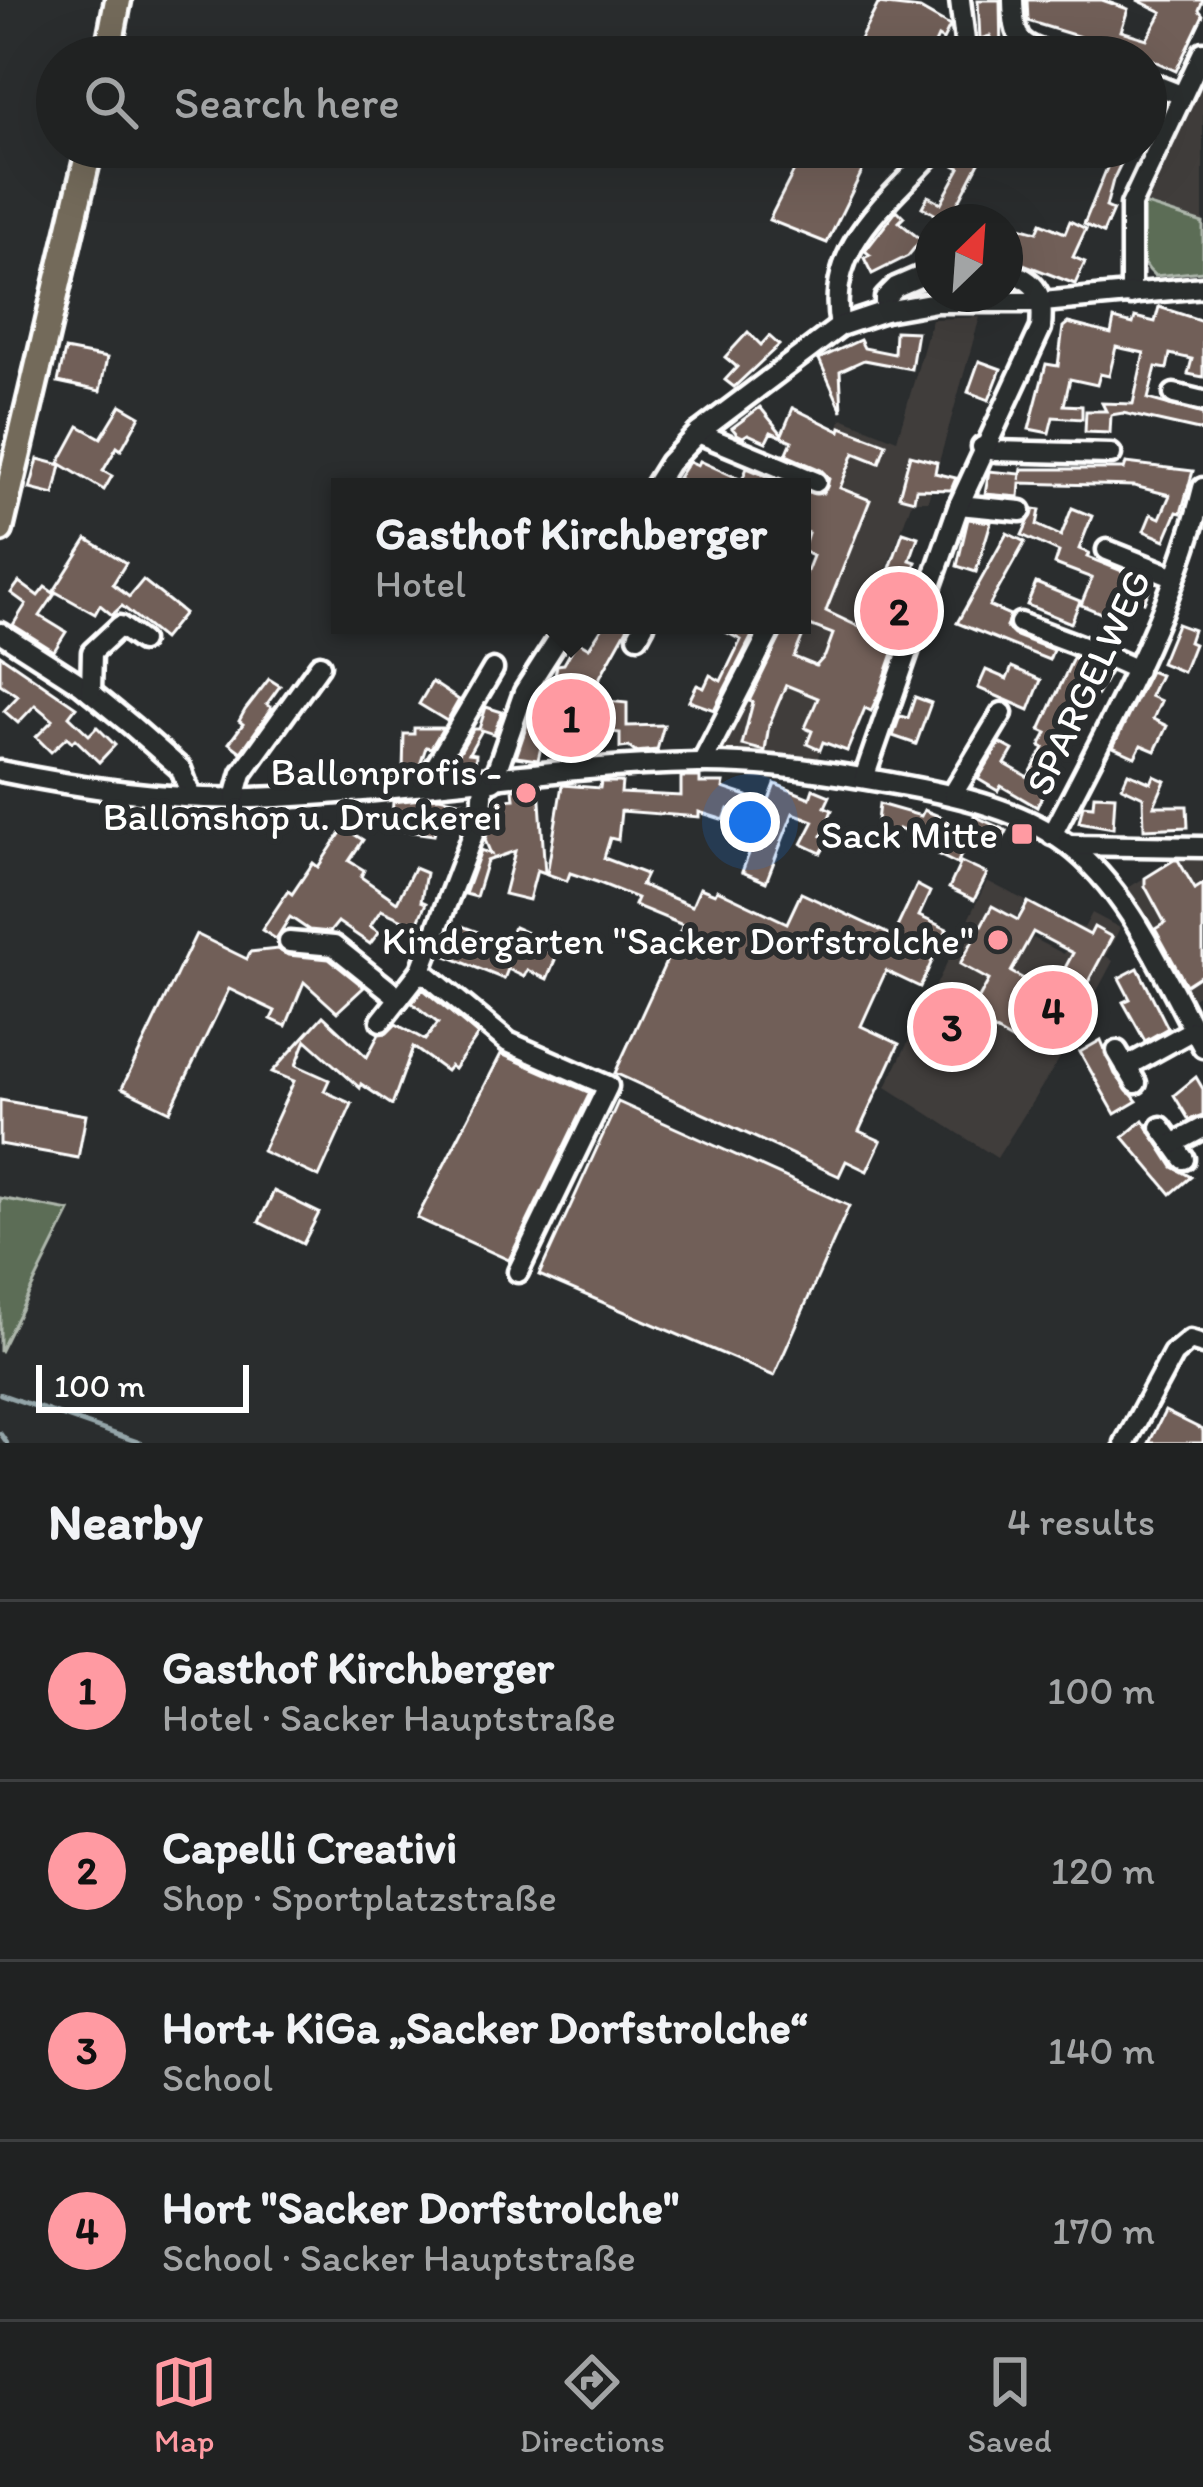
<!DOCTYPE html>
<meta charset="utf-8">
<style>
:root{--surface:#202222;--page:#2d2f2f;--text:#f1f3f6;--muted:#a2a4a5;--line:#3d3f40;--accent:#ff9aa2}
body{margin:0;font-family:Itim,sans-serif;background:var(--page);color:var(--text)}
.compass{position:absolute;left:915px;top:204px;width:108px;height:108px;border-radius:50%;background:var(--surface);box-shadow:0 12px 48px #0002;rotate:25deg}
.scale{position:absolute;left:36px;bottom:30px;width:213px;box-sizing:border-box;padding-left:12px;border:6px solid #fff;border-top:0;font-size:33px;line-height:42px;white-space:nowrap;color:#fff;-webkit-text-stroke:9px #2a2d2e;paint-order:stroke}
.you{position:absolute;left:750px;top:822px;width:42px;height:42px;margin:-30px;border:9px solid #fff;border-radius:50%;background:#1a73e8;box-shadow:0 0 0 18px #1a73e833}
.badge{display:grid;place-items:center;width:78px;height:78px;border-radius:50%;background:var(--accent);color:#111;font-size:39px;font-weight:700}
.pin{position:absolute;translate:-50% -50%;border:6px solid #fff;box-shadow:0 3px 12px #0006}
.popup{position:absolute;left:331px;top:478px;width:480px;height:156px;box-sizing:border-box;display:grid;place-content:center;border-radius:0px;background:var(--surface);filter:drop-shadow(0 3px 9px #0005);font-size:39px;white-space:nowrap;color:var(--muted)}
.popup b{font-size:45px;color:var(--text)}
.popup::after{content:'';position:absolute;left:50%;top:100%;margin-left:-24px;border:24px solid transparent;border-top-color:var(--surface)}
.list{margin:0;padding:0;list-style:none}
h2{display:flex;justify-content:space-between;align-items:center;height:156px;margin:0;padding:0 48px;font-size:51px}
h2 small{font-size:39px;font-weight:400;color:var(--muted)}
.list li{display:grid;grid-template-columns:78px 1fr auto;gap:36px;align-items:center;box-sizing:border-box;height:180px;padding:0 48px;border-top:3px solid var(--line)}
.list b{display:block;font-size:45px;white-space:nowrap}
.list p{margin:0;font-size:39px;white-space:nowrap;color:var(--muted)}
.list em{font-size:39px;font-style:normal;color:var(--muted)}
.icon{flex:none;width:66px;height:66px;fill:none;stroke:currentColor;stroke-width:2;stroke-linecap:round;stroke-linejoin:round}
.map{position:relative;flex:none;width:1203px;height:1443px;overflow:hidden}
.search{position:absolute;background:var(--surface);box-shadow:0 12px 48px #0002;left:36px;right:36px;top:36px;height:132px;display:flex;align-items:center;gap:30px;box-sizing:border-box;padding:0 42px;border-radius:66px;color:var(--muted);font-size:45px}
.sheet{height:876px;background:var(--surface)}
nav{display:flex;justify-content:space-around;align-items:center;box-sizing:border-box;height:168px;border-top:3px solid var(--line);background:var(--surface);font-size:33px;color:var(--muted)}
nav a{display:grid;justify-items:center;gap:6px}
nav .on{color:var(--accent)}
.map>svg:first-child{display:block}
.built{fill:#3f3c3b}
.green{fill:#5b6d57;stroke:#adb6ab;stroke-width:3}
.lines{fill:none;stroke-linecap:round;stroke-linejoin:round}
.stream{stroke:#94a5a9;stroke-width:4.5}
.building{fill:#715f58;stroke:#fff;stroke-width:3;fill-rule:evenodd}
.minor-casing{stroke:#fff;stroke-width:27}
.major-casing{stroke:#fff;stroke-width:33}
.minor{stroke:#2a2d2e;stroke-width:18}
.major{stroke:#736b5a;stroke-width:24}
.poi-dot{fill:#ff9aa2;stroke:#2a2d2e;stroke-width:4.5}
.labels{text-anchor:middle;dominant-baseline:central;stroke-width:12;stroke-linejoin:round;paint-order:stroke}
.street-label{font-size:39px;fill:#fff;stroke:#2a2d2e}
.poi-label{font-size:39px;fill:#fff;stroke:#2a2d2e;text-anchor:end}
</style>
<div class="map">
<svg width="1203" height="1443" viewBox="0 0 1203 1443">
<rect width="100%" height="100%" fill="#2a2d2e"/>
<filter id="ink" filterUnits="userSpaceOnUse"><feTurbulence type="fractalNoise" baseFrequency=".00833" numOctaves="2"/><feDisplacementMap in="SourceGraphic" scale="24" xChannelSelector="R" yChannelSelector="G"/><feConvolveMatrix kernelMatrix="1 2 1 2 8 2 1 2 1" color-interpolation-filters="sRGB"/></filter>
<g filter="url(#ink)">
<g class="built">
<polygon points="1203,79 1203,222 1143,202"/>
<polygon points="980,317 928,501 912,501 817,760 714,753 777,625 802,625 802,575 819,539 802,532 802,523 842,418 897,440 932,319"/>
<polygon points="1181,856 1203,858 1203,991 1192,999 1126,889"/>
<polygon points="987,881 1026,901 1009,931 1029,943 1033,938 1064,954 1078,926 1084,928 1092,913 1120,928 1106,956 1113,961 1068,1045 997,1158 886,1087"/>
</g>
<g class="green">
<path d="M1140,203L1203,223V271L1155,276C1132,256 1139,231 1140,203Z"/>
<polygon points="0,1198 70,1211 0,1352"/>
</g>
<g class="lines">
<g class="stream">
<polyline points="0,1394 141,1443"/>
<polyline points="0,1433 7,1443"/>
</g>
</g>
<g class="building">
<polygon points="978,0 1000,0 1001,57 991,57 990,36 980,39"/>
<polygon points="1027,0 1102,0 1128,9 1121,31 1147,39 1162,12 1137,0 1203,0 1199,10 1203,15 1176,71 1146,57 1028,21"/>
<polygon points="878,4 920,9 950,26 943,40 938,37 929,57 851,57"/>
<polygon points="806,147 874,147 827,243 769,220"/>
<polygon points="961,147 987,147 956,207 991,222 949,222 922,207 928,196 941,203 960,168 952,164"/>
<polygon points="1088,147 1129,147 1113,180 1106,207 1113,210 1103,233 1084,224 1111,158"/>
<polygon points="897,210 904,217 899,222 921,240 908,256 872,274 864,258 870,255 865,251"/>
<polygon points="1070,221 1086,229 1073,257 1085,262 1075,284 1005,257 1005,223 1037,232 1041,223 1065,233"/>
<polygon points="1159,307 1203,321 1203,377 1188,374 1192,359 1170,354 1167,369 1156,367 1148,399 1203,414 1203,431 1123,413 1111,415 1110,433 1085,432 1086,411 1106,411 1102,403 1133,404 1144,353 1116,347 1109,376 1100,374 1097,385 1070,379 1064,405 1082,406 1082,419 1053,417 1049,433 1029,429 1046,364 1058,366 1063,327 1068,323 1111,334 1114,319 1133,324 1135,317 1155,322"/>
<polygon points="895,331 917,332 911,369 864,360 840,371 842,411 819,359 860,340 864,348 894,354"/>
<polygon points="748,332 761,345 769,336 779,345 734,387 725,380 737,367 725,357"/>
<polygon points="65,350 107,358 100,391 58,382"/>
<polygon points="979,361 1001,369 989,400 968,392"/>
<polygon points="121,405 140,416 121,450 117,447 103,471 112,476 104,490 59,463 79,426 101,438"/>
<polygon points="760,407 782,434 793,408 840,431 841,427 886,444 879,463 854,453 840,488 870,500 826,611 870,632 876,616 883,619 898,574 889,571 903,532 918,537 910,560 916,562 909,581 917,584 879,694 871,711 865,708 847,751 823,742 820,750 807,744 812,731 805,728 818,698 786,685 769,725 765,751 742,745 753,702 749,701 786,625 807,625 794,657 816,666 825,656 833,634 802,622 802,584 813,556 802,551 808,533 802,531 802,491 823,493 829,479 821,470 786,455 792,441 771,432 766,442 748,434 743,437 737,434 732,428"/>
<polygon points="910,455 937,462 935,473 956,478 951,490 916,489 914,500 899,496"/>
<polygon points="38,459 61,465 54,495 30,489"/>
<polygon points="689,461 698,465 700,461 742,480 747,468 793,487 697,487 678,478"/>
<polygon points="1126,463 1193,471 1181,513 1177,512 1165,540 1144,531 1151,514 1160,518 1170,495 1134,486 1020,483 1019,497 985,494 989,471 1021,474 1020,480 1022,469 1124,469"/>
<polygon points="1072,508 1092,516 1079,549 1089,553 1087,557 1152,583 1144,602 1118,592 1108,616 1081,605 1092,578 1055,564 1059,552 1022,535 1034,509 1040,510 1037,525 1061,536"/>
<polygon points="968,519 991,522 976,572 957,566"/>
<polygon points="1007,533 1025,542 989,606 1010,615 1006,627 1014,635 1053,650 1049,660 957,623"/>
<polygon points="87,539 126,563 113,584 129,597 143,580 184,613 163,639 122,606 112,615 100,605 95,614 54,591"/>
<polygon points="19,582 38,596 45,587 55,594 40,616 66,632 54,651 13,625 26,604 11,593"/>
<polygon points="1036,583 1080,601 1071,623 1027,605"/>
<polygon points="1177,624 1193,630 1189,642 1194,644 1183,672 1161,663"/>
<polygon points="604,625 629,625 600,677 597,700 627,703 627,726 664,725 657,750 635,752 629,747 620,748 620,733 546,724 557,665 564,664 577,641 589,648"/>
<polygon points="712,625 748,625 746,630 753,634 714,710 689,701 697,685 704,688 710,675 721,681 741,640"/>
<polygon points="0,655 76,707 69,716 89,735 97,727 115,745 99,762 75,739 72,742 67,737 51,752 36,737 53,720 35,705 18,723 4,711 18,696 0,684"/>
<polygon points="1073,658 1110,672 1066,749 1061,746 1045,777 1050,779 1037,807 1001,786 998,791 978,779 1000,743 1013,750 1005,764 1028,777 1044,748 1040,746 1047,733 1040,730"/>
<polygon points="1012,667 1041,680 1029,710 978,688 986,670 1007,679"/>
<polygon points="1150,671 1160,675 1150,696 1161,701 1153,719 1167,726 1155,751 1141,745 1135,757 1113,747"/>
<polygon points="269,679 280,686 267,704 272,708 241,752 229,743 243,724 239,721 245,710"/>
<polygon points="432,682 459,700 447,721 419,704"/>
<polygon points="915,697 931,703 916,744 893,736 900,716 908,718"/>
<polygon points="486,707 502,712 494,734 482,730 469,753 476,754 475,766 455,768 455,760 473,729 479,729"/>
<polygon points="528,722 546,725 538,760 516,757"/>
<polygon points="414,728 443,728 431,748 426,747 418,771 403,771 404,734 414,734"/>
<polygon points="1128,773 1151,783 1154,776 1165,781 1154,806 1187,806 1188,827 1144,829 1143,797 1122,787"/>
<polygon points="681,777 700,777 700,783 724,783 723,788 747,796 742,813 728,809 724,820 699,812 699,817 621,811 618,840 610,838 604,858 646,874 641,885 692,906 700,888 715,894 717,890 787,923 801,893 893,936 917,885 930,892 919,916 947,929 920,987 886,971 861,1026 899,1044 859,1131 881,1141 867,1171 846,1161 839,1176 615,1073 683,925 634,905 637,898 597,882 570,873 567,881 547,874 562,785 600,788 601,782 622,782 621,793 681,796"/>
<polygon points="775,784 810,798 813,789 830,796 825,807 832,810 822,836 829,839 821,853 802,844 814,821 793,813 766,882 742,872"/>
<polygon points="539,787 545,873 537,870 529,900 504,894 515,851 487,861 476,897 465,894 481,850 491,854 485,840 488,832 496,830 496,800 514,799 513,789"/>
<polygon points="1094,795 1115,796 1113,828 1079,822 1083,805 1093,806"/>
<polygon points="439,797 467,803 463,823 437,818 434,835 391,829 393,802"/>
<polygon points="879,804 921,816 924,810 968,828 974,816 1007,831 998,849 970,836 957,864 937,854 940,847 899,829 896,836 876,830"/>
<polygon points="344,828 363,840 349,861 364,870 361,877 397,902 414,868 426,873 421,901 426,903 416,926 381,910 370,926 379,932 370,944 338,922 330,932 309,930 290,917 276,939 262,930 288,891 292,894 313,863 318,867"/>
<polygon points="1174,860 1178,860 1195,889 1203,884 1203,974 1186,985 1155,929 1165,923 1145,886 1145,878"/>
<polygon points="961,862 987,874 974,900 949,888"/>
<path d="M1028,902L1090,935L1094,927L1112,937L1064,1027L1039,1014L1022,1046L969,1016L989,980L960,964L992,906L1018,920ZM1033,932L1073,953L1051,994L1011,972Z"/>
<polygon points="454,923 478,932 472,947 500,959 514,927 541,939 538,947 557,955 547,979 527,970 524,977 508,969 504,979 442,954"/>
<polygon points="196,934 247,959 250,952 278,949 288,955 329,959 364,987 337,1012 304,982 286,1026 271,1019 275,1011 229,989 170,1111 122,1088"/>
<polygon points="1138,968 1168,1028 1145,1041 1123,1002 1130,999 1119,978"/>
<polygon points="423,989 478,1035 454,1069 450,1066 446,1071 413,1047 392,1105 361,1084 360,1088 306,1040 296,1065 329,1080 324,1091 352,1104 319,1177 262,1151 294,1081 272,1072 323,1016 367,1057 379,1034 387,1033 396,1024 425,1040 438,1023 412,1003"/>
<polygon points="1101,1040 1115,1074 1137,1101 1115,1114 1080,1052"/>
<polygon points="501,1054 590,1093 509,1260 417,1218"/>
<polygon points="1196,1077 1203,1089 1203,1115 1189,1120 1174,1095"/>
<polygon points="0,1100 86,1115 78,1158 0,1144"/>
<polygon points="618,1102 849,1206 774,1376 539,1275"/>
<polygon points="1143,1120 1173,1167 1191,1177 1171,1194 1123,1137"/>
<polygon points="274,1191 319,1213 303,1244 259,1222"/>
<polygon points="1165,1411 1203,1430 1203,1443 1149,1443"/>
</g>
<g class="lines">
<g class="minor-casing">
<g id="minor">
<polyline points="960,0 967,57"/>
<path d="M1013,0C1014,46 1021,45 1063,57"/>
<polyline points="1146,81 1181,95"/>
<polyline points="1131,295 1131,205 1203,52"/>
<polyline points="885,311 885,298 896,287 933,271"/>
<path d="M840,326C824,245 890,201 938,147"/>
<polyline points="1174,394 1203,401"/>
<polyline points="698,433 816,482"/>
<polyline points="982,447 996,451 1111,454"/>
<polyline points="654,487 669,463 698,433 840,326 885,311 936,302 1043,302 1203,287"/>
<polyline points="959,505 1021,511"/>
<polyline points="1107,550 1175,577"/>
<path d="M1020,623C1060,639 1098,651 1137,670"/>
<polyline points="1,633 82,685 132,726 181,769 191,796"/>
<polyline points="638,636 644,625"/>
<polyline points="91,692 92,652 120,626 141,641"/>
<polyline points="702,763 773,625"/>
<path d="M0,771C82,788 169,801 253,798C402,793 549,766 698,763C768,762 837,773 906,786C960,796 1022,810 1067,844C1131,892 1165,979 1203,1047"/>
<path d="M864,778L959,505L1041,328C1044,293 1038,282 1005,270"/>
<polyline points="493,781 524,692 567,625"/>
<polyline points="431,784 431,774 493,669"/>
<polyline points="953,794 1002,713"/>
<polyline points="235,798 242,773 320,665"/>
<path d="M1052,835C1110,723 1173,611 1203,488"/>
<polyline points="1069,845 1203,847"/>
<polyline points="289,942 334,946 399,998"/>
<polyline points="421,970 508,1042 608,1086 518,1272"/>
<polyline points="381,1021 421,970 482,811 484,781"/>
<polyline points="1117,1051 1136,1083"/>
<polyline points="1126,1067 1193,1030"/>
<polyline points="1161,1127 1184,1159"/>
<polyline points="1173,1144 1203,1128"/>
<polyline points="1125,1443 1173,1354 1190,1340 1203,1344"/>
</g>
</g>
<g class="major-casing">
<g id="major">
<polyline points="107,57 118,0"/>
<polyline points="0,529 90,147"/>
</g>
</g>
<use href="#minor" class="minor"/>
<use href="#major" class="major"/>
</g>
</g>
<g class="poi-dot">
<circle cx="526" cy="793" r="12"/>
<rect x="1010" y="822" width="24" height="24" rx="6"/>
<circle cx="998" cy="940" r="12"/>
</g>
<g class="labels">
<g class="street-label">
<text transform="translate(1088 682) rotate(-65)">SPARGELWEG</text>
</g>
<g class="poi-label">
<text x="502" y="771">Ballonprofis -<tspan x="502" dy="45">Ballonshop u. Druckerei</tspan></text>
<text x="998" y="834">Sack Mitte</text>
<text x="974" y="940">Kindergarten "Sacker Dorfstrolche"</text>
</g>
</g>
</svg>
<svg class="compass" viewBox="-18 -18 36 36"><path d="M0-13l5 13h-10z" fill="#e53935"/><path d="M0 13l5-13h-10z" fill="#a2a4a5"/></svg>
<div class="scale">100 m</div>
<div class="you"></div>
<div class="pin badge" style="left:571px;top:718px">1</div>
<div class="popup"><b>Gasthof Kirchberger</b>Hotel</div>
<div class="pin badge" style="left:899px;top:611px">2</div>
<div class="pin badge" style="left:952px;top:1027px">3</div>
<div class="pin badge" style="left:1053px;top:1010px">4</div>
<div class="search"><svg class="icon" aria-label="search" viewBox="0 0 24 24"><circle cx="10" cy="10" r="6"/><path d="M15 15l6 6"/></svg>Search here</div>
</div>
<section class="sheet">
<h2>Nearby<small>4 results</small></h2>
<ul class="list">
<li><span class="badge">1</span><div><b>Gasthof Kirchberger</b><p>Hotel · Sacker Hauptstraße</p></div><em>100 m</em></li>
<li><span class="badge">2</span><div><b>Capelli Creativi</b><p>Shop · Sportplatzstraße</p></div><em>120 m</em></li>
<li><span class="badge">3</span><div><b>Hort+ KiGa „Sacker Dorfstrolche“</b><p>School</p></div><em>140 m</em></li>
<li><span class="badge">4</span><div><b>Hort &quot;Sacker Dorfstrolche&quot;</b><p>School · Sacker Hauptstraße</p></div><em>170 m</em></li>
</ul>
</section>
<nav>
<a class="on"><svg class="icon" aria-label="map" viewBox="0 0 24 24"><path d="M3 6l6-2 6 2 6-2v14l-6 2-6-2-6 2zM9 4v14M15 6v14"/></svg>Map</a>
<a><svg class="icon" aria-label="directions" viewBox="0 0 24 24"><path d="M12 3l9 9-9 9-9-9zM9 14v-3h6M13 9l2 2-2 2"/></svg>Directions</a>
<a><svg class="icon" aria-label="saved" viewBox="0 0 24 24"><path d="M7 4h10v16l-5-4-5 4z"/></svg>Saved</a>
</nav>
